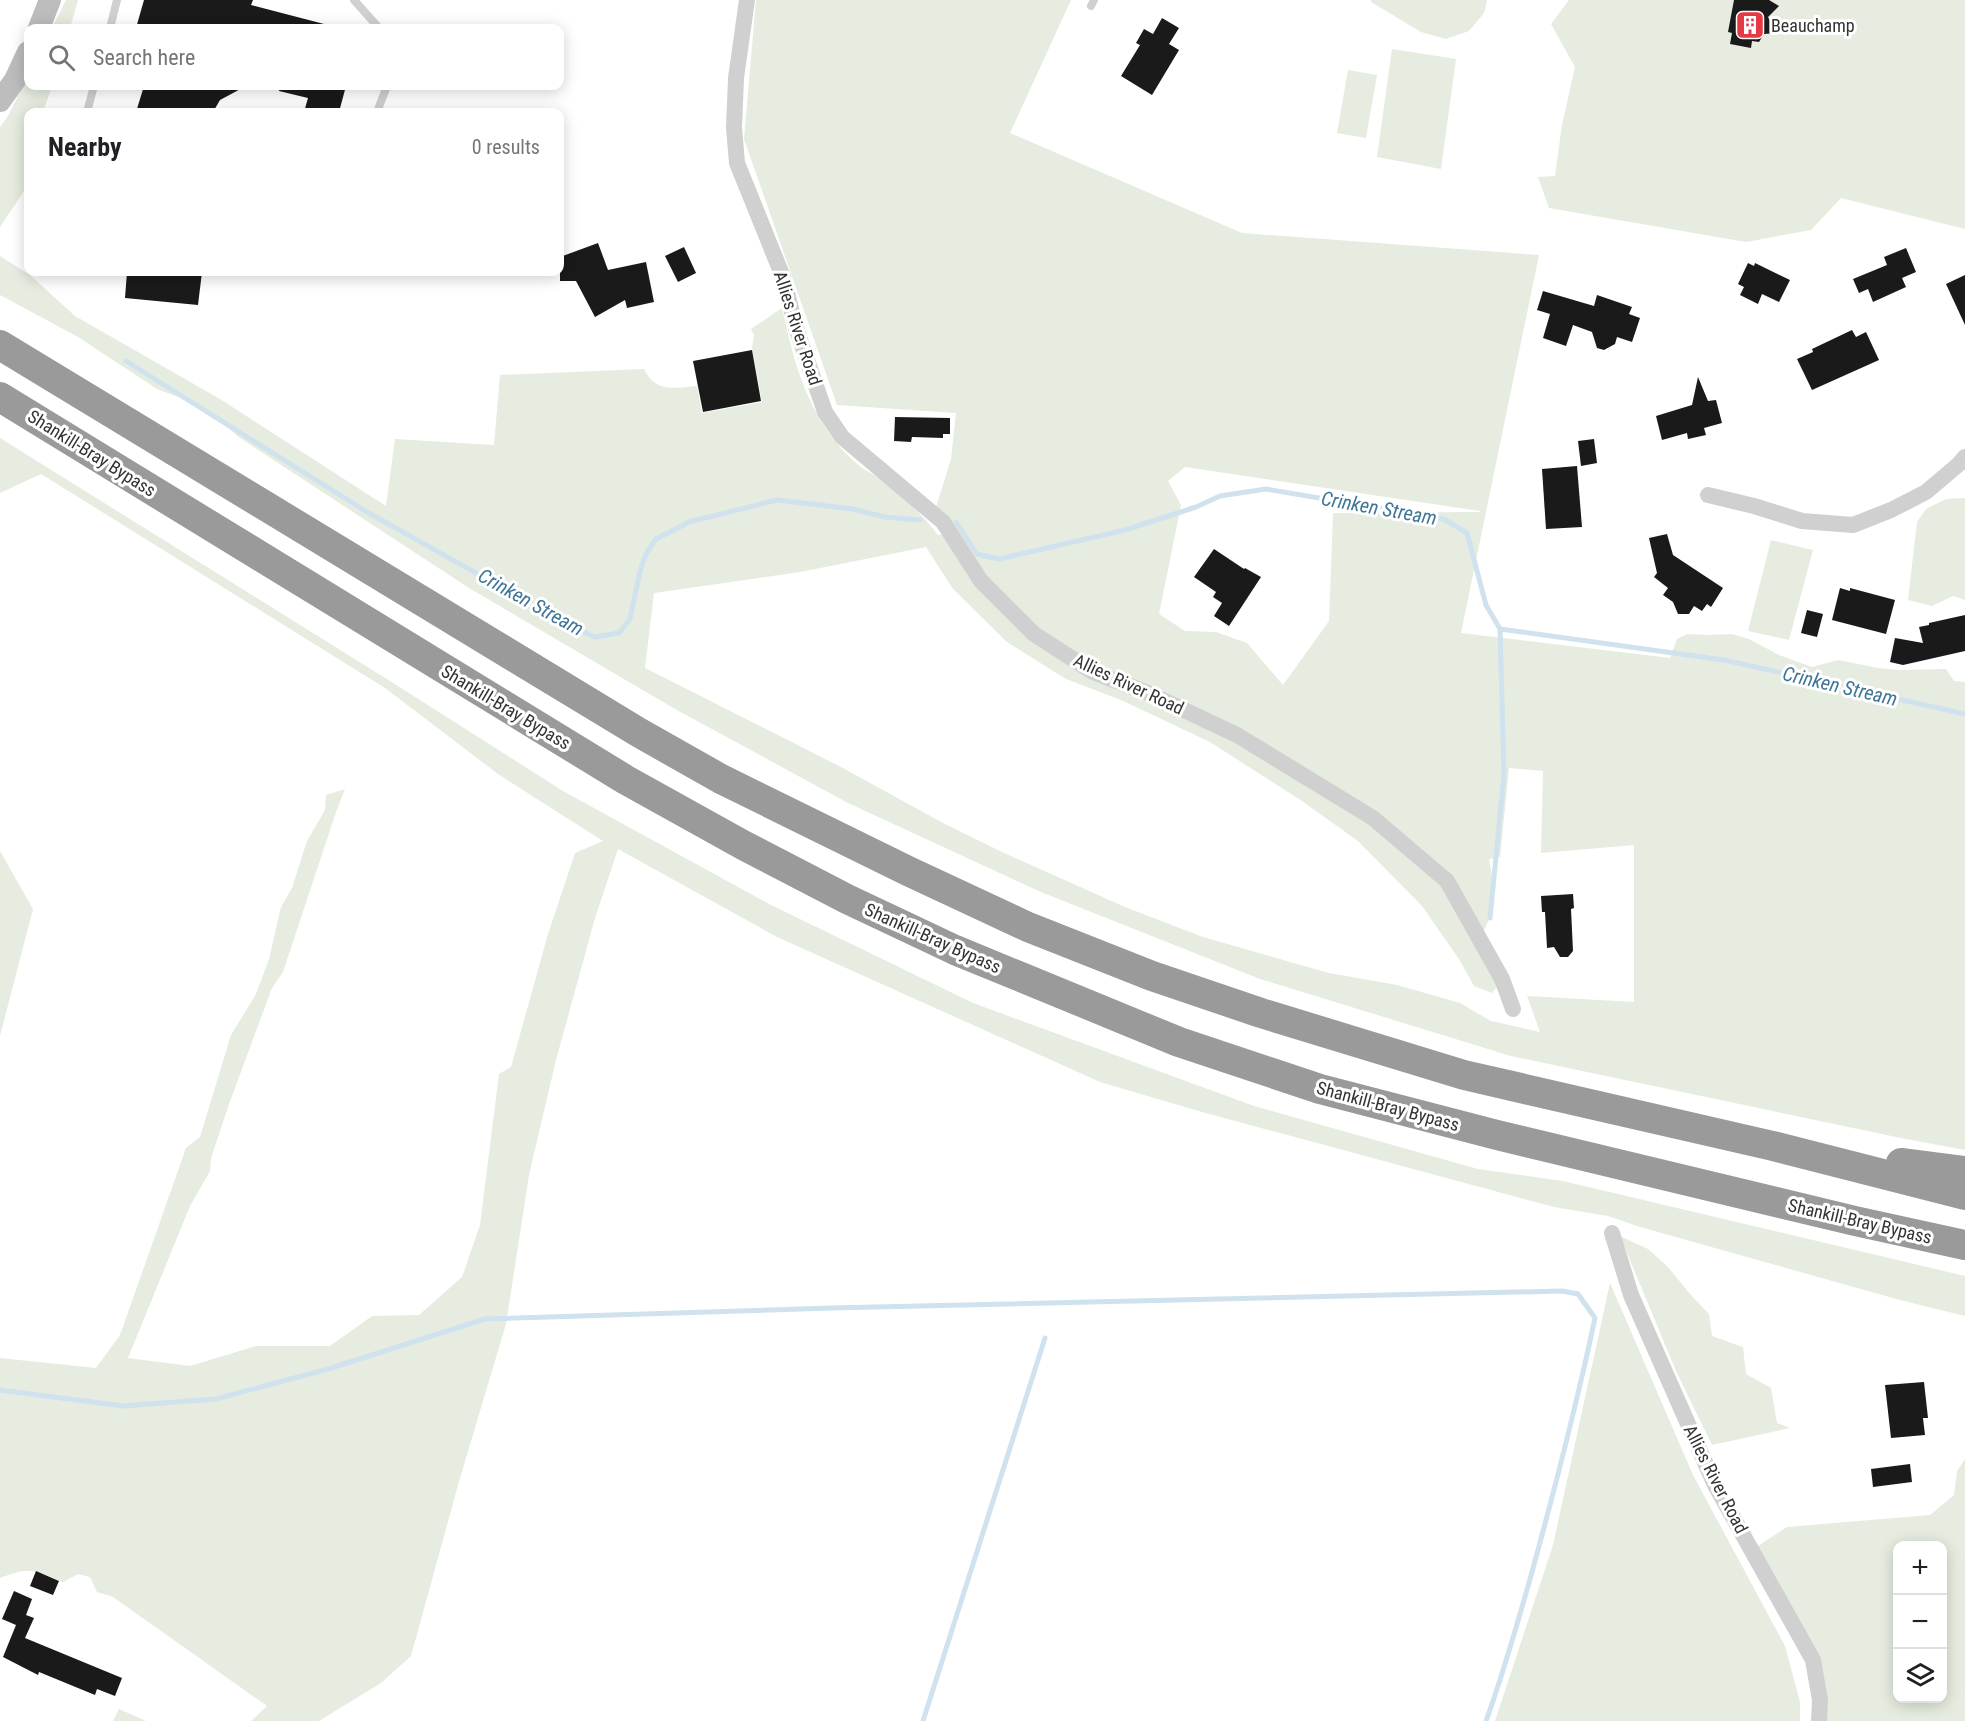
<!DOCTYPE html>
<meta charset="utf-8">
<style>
:root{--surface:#fff;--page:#f6f6f6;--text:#202124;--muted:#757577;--line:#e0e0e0}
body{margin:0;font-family:"Roboto Condensed",sans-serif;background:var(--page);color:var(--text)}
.controls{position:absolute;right:18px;bottom:18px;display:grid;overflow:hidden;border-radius:12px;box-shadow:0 3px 15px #0003}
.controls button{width:54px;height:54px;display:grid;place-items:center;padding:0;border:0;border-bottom:2px solid var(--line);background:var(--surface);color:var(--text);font:30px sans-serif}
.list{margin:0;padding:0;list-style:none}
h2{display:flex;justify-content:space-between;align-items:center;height:78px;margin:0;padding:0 24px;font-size:26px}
h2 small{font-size:20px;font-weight:400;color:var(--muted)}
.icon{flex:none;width:33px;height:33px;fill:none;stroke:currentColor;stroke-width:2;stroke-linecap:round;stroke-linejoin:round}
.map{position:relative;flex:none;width:1965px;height:1721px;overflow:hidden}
.search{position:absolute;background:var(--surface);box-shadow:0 3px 15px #0003;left:24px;top:24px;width:540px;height:66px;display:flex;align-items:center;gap:15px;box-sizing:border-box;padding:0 21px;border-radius:12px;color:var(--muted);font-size:22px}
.panel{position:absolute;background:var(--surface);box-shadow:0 3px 15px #0003;left:24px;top:108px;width:540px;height:168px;border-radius:12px}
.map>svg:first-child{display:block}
.green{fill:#e6ecdf;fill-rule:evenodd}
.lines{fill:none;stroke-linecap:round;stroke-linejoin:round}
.stream{stroke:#cfe2ee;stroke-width:5}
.building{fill:#1a1a1a}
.lane{stroke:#d0d0d0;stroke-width:8}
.street{stroke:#d0d0d0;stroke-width:16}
.secondary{stroke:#bdbdbd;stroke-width:22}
.highway{stroke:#9a9a9a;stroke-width:30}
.labels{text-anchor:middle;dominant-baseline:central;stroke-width:6;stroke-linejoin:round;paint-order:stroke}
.poi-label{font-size:18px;fill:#333;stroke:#fff;text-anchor:start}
.street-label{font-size:18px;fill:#333;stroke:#fff}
.water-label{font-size:20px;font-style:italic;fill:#3f7597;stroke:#fff}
</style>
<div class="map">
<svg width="1965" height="1721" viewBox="0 0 1965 1721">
<rect width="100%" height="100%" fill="#fff"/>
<g class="green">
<polygon points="66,0 78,0 70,28 52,28"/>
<path d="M756,0H1071L1010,133L1242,233L1539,255L1461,633L1670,658L1677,639L1687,634L1708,635L1732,634L1749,639L1779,655L1812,667L1838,660L1878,668L1899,670L1946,669L1954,681L1965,682V1150L1901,1138L1511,1056L1260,979L1041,892L848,803L675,709L469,588L240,438L202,406L157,389L78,337L0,295V256L30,275L75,316L220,399L386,506L395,439L494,445L500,375L644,369C656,393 674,388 697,386L702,413L762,402L752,348L754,335L751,329L782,308C795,367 809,421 856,463C863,469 871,473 879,478C902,495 921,513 938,535L955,534L936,507L951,459L956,413L837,405L744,139ZM1185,467L1480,511V512L1333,513L1329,621L1283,685L1247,643L1216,632L1185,631L1159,614L1181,505L1168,481ZM926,547L953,589L1007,642L1066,679L1121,700L1210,742L1302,801L1358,841L1422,906L1459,959L1474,986L1492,993L1499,984L1476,943C1496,918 1495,889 1489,859L1500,857L1509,768L1543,771L1541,853L1634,845V1002L1527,996L1540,1032L1491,1021L1460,1003L1397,985L1329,973L1203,937L1125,907L1002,852L943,823L841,767L645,668L654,593L800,572Z"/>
<polygon points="1371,0 1487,0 1484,13 1469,31 1446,39 1421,32 1371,2"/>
<polygon points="1569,0 1965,0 1965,229 1841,198 1811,230 1746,242 1549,208 1538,177 1555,176 1562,125 1575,67 1551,24"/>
<polygon points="1392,49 1456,59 1441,169 1377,157"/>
<polygon points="1348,70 1377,75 1366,138 1337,133"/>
<polygon points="28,76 28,86 52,86 43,112 28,112 28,185 0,227 0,127 8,116"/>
<path d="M0,438L390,681L563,791L771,905L973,1003L1254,1106L1478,1169L1563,1181L1965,1276V1316L1900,1300L1640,1227L1608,1216L1554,1207L1202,1112L1100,1082L777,937L618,849L595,918L556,1060L529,1175L506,1324L460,1478L411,1656L381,1683L319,1721H251L267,1706L113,1597L97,1592L90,1577L78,1574L63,1582C33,1570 31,1566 0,1578V1358L96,1368L120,1335L186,1148L200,1137L231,1035L256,994L269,959L281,907L292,888L307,841L325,810L326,795L345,789L336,812L283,972L272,988L229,1104L211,1158L210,1171L190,1206L128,1358L190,1366L256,1346H330L372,1316L419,1315L462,1277L480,1225L499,1074L511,1067L548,934L575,853L603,841L498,774L385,688L41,474L0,493Z"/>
<polygon points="1965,498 1965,600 1953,596 1932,606 1908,600 1917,522 1926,509 1946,499"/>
<polygon points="1771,540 1813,550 1789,640 1748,631"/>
<polygon points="0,851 33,909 0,1036"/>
<polygon points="1620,1236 1648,1249 1668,1267 1690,1294 1709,1314 1712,1336 1743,1347 1746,1374 1771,1388 1777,1423 1790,1428 1712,1445 1676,1371"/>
<polygon points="1610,1283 1693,1475 1785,1646 1800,1702 1800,1721 1495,1721 1553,1545"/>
<path d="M1965,1459V1721H1819L1813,1660L1752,1550L1787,1527L1930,1515L1954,1495L1957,1471ZM1898,1546H1942V1698H1898Z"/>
<polygon points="119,1709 146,1721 113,1721"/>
</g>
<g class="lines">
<g class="stream">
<polyline points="126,361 367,512 569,625 595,637 619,633 630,619 640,571 646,554 656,539 689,522 777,500 853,509 885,517 920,520"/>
<polyline points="956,522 977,554 999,559 1125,530 1196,507 1220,496 1266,489 1444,519 1467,533 1486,605 1500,629 1724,660 1965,714"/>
<polyline points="1490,918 1504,775 1500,629"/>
<path d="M0,1390L123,1406L216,1399L328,1369L485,1319L831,1308L1562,1291L1578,1294L1595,1318C1577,1403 1555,1488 1532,1572C1518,1622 1504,1672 1486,1721"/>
<polyline points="923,1721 1045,1338"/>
</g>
</g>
<g class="building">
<polygon points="144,0 253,0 251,5 324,24 323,28 136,28"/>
<polygon points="1734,0 1769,0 1779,6 1768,17 1776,33 1764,34 1759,42 1752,41 1751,48 1730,44 1732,33 1728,32"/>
<polygon points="1162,18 1179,28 1169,44 1179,50 1152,95 1121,76 1140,45 1136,43 1144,29 1153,34"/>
<polygon points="144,86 246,86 220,100 213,112 136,112"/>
<polygon points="280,86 346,86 339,112 304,112 308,98 279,91"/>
<polygon points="598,243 608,270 646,262 654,302 627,308 625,300 595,317 576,281 560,281 560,257"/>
<polygon points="684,247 696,273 678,282 665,256"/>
<polygon points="1906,248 1916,272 1902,278 1906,287 1873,302 1868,289 1859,293 1853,279 1887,265 1884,257"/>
<polygon points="1748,263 1754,266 1755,263 1790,280 1779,302 1762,294 1758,304 1740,295 1744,287 1738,284"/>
<polygon points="127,272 202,272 198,305 125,298"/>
<polygon points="1965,275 1965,325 1946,284"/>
<polygon points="1543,291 1594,306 1597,295 1632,307 1629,314 1640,318 1632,342 1617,337 1615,344 1604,350 1597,348 1592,332 1573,325 1566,346 1543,338 1550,314 1537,310"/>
<polygon points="1852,330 1856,337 1866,332 1879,360 1812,390 1797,359 1813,352 1812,349"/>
<polygon points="752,350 761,401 703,412 693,361"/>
<polygon points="1698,377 1708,401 1716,400 1722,423 1704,428 1706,435 1688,439 1687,433 1662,440 1656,416 1692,405"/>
<polygon points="895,417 950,418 950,434 943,434 943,438 912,437 911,442 894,441"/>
<polygon points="1594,439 1597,463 1581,466 1578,441"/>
<polygon points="1577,466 1582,527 1546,529 1542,469"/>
<polygon points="1667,534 1673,555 1723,588 1711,607 1707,604 1702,611 1694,606 1689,614 1678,614 1673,602 1663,595 1668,588 1654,577 1657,573 1649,538"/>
<polygon points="1214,549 1244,569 1245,568 1261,577 1229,626 1214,616 1222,603 1213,597 1216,592 1194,577"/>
<polygon points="1840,588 1850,591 1850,588 1895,600 1886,634 1832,620"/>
<polygon points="1807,610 1823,614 1817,637 1801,633"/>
<polygon points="1965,615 1965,651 1903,665 1890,662 1895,638 1923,643 1919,627 1929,625 1929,623"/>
<polygon points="1573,894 1574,908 1571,909 1573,951 1568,957 1560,957 1554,947 1547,948 1545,912 1542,912 1541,896"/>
<polygon points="1924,1382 1928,1418 1923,1418 1925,1435 1891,1438 1885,1385"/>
<polygon points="1910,1464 1912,1482 1873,1487 1871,1469"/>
<polygon points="36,1571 59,1581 53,1595 30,1586"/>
<polygon points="14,1591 32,1599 26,1615 34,1618 25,1638 122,1678 115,1696 97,1689 95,1695 39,1672 38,1675 3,1657 16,1625 2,1619"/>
</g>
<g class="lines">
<g class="lane">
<polyline points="354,0 379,28"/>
<polyline points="1091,6 1094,0"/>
<polyline points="110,28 117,0"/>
<polyline points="87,112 94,86"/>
<polyline points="377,112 387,86"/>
</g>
<g class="street">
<polyline points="747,0 736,78 734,128 737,163 783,277 796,328 825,412 842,437 943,522 981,581 1034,634 1093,672 1148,693 1237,735 1373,818 1447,881 1502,979 1513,1009"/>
<polyline points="1708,495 1754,506 1802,521 1853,525 1891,510 1926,492 1959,464 1965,457"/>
<polyline points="1612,1233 1631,1295 1715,1485 1813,1660 1820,1700 1819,1721"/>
</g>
<g class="secondary">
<polyline points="39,28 50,0"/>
<polyline points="0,101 15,80 28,52"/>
</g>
<g class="highway">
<polyline points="0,345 638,732 721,779 908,871 1028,927 1152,976 1261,1013 1464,1075 1773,1146 1965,1195"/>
<polyline points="0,397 626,780 743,845 847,899 955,950 1179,1042 1320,1089 1497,1135 1855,1221 1965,1245"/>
<polyline points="1901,1163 1965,1171"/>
</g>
</g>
<defs>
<g id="building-square" transform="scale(1.5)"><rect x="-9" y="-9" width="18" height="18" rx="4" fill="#e63946" stroke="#fff"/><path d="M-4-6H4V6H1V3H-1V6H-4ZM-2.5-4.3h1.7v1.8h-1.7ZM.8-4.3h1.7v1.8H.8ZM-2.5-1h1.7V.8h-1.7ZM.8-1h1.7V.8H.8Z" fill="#fff"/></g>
</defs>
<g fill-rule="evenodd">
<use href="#building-square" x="1750" y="25"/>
</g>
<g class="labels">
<g class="poi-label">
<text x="1771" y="25">Beauchamp</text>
</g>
<g class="street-label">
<text transform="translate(798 328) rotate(72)">Allies River Road</text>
<text transform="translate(92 453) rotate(32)">Shankill-Bray Bypass</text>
<text transform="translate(1129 684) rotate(25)">Allies River Road</text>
<text transform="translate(506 707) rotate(31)">Shankill-Bray Bypass</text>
<text transform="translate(933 938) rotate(24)">Shankill-Bray Bypass</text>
<text transform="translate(1388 1106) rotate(15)">Shankill-Bray Bypass</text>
<text transform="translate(1860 1221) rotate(13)">Shankill-Bray Bypass</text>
<text transform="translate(1716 1479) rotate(63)">Allies River Road</text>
</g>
<g class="water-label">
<text transform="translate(1379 508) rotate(10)">Crinken Stream</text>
<text transform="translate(531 602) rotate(29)">Crinken Stream</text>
<text transform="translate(1840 686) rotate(13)">Crinken Stream</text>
</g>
</g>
</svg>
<div class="controls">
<button>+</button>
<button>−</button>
<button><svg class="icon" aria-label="layers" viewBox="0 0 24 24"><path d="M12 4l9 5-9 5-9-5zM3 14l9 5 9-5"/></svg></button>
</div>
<div class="search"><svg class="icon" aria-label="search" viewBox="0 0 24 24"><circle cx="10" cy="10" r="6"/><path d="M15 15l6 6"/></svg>Search here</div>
<section class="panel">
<h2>Nearby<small>0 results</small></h2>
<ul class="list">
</ul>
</section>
</div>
